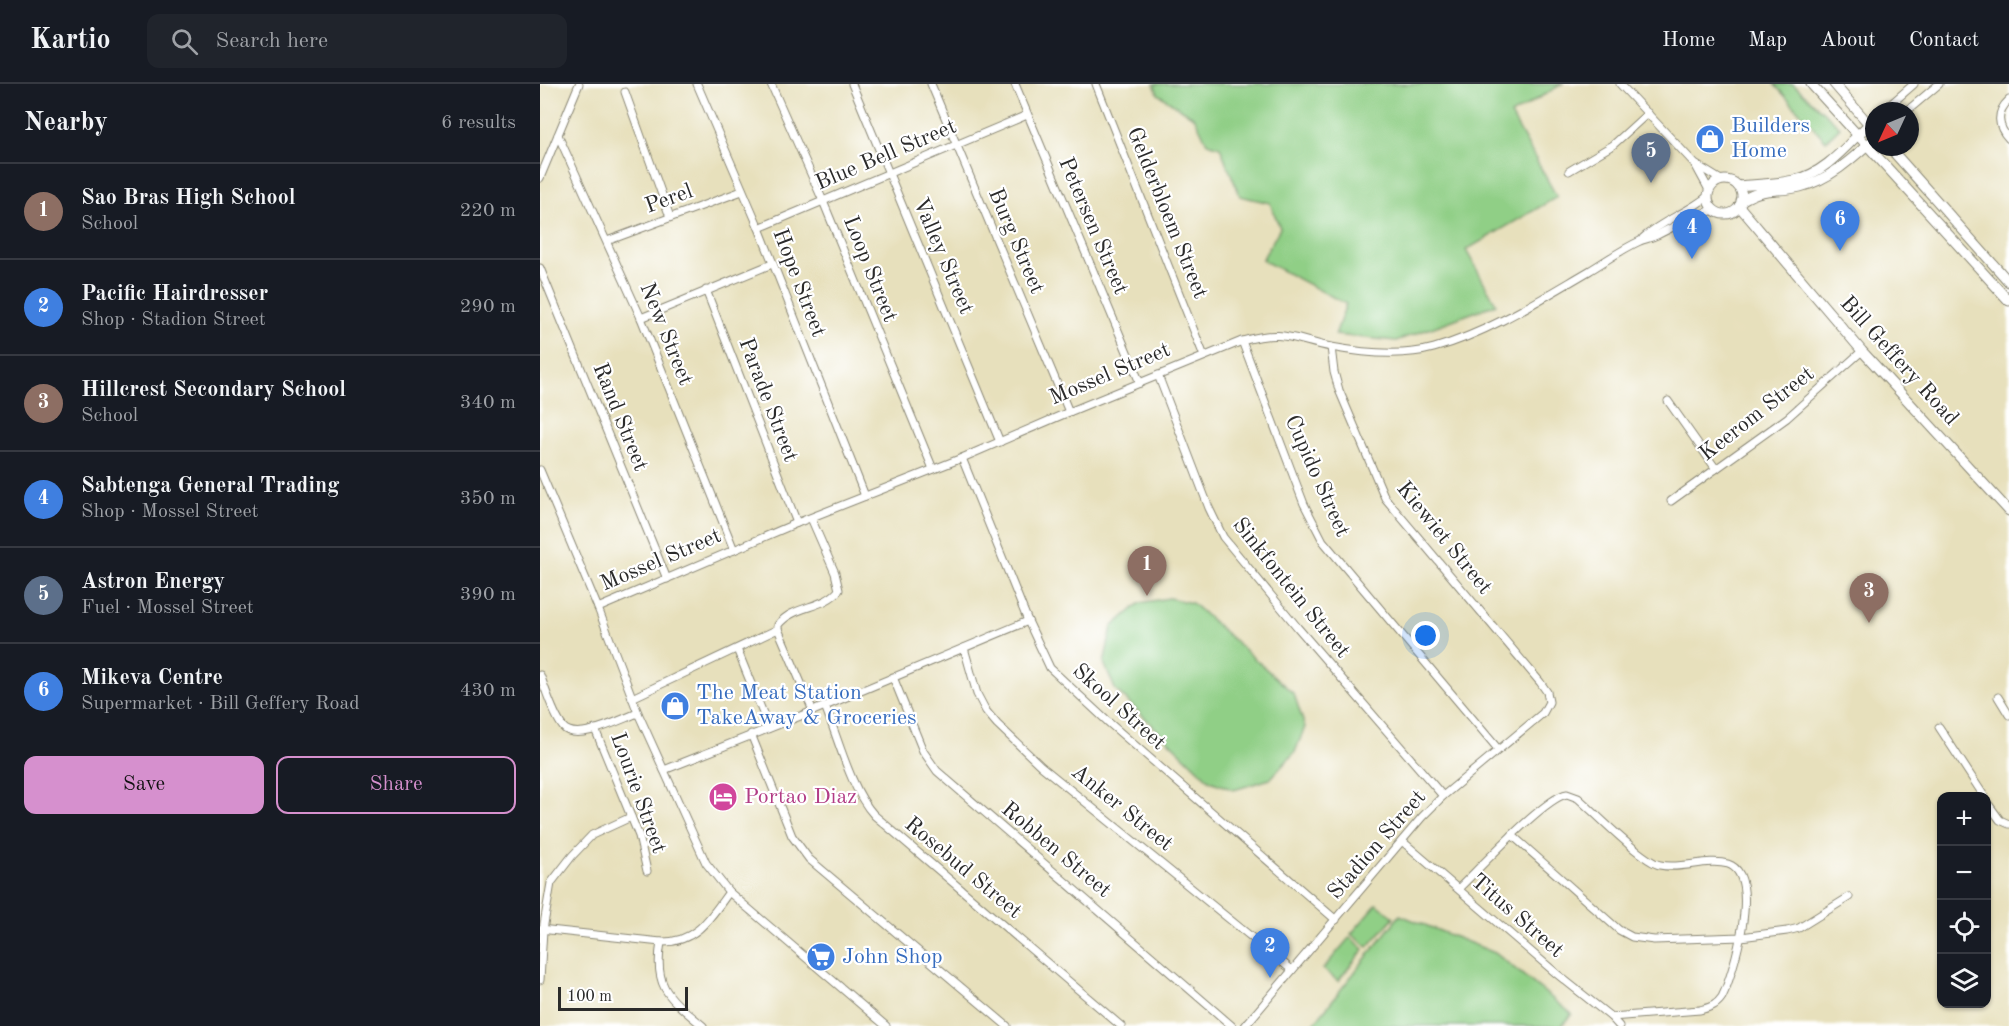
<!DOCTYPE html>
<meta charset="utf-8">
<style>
:root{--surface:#171b24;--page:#20242c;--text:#f1f3f6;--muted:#9ea1a6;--line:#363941;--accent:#d690ce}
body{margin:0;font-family:"Old Standard TT",serif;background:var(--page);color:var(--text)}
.controls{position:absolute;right:18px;bottom:18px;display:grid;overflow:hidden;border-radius:12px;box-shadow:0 2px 4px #0004}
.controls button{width:54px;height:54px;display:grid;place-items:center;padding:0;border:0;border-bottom:2px solid var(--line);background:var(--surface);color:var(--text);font:30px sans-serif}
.compass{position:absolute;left:1325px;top:18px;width:54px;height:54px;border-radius:50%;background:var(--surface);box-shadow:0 2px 4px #0004;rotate:226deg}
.scale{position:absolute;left:18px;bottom:15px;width:130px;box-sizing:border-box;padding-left:6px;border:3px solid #2b2b2b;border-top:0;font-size:16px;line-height:21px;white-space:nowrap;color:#2b2b2b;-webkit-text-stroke:4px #fff;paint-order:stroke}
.you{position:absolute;left:886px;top:552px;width:21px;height:21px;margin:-15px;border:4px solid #fff;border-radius:50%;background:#1a73e8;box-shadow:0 0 0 9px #1a73e833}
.badge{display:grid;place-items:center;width:39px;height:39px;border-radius:50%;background:var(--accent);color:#fff;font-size:20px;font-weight:700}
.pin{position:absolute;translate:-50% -50px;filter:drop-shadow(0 2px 3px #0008)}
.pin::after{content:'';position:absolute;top:32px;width:21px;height:18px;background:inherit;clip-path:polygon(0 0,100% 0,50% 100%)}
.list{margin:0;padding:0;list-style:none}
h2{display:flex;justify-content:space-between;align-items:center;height:78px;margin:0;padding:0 24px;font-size:26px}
h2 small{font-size:20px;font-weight:400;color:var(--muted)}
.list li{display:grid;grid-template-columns:39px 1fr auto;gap:18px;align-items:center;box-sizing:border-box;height:96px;padding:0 24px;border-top:2px solid var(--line)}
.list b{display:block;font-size:22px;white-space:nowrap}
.list p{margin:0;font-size:20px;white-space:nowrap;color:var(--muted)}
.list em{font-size:20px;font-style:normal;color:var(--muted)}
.actions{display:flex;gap:12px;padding:18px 24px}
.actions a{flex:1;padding:14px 0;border:2px solid var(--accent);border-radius:12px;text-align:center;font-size:21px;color:var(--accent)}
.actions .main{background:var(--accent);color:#111}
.icon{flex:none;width:33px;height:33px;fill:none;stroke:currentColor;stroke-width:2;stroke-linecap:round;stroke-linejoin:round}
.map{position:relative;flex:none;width:1469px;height:942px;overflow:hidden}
header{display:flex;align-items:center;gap:36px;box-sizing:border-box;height:84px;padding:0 30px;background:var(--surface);border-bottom:2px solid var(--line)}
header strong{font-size:28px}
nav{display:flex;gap:33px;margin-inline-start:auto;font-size:21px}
.search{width:420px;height:54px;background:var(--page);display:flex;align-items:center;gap:15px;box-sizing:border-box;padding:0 21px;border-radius:12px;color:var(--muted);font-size:22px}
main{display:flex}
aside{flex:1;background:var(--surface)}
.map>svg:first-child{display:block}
.green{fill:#90cf86;stroke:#5e7d58;stroke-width:1.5}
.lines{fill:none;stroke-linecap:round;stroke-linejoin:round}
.street-casing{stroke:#898674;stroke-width:9}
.secondary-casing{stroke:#898674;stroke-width:11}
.street{stroke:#fff;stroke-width:7}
.secondary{stroke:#fff;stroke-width:9}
.labels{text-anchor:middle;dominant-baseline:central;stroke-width:4.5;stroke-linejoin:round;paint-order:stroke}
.shop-label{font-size:22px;fill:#366cbe;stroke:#fff;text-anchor:start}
.street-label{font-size:22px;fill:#2b2b2b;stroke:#fff}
.hotel-label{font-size:22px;fill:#b23c85;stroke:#fff;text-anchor:start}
</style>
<header>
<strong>Kartio</strong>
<div class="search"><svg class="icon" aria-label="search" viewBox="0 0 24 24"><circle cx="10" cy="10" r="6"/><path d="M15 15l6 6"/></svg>Search here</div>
<nav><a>Home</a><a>Map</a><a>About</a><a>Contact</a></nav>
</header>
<main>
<aside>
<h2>Nearby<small>6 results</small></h2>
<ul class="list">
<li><span class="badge" style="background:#8d6e63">1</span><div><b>Sao Bras High School</b><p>School</p></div><em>220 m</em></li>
<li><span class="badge" style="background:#3f7fe0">2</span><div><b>Pacific Hairdresser</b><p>Shop · Stadion Street</p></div><em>290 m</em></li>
<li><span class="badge" style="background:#8d6e63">3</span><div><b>Hillcrest Secondary School</b><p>School</p></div><em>340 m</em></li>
<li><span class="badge" style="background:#3f7fe0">4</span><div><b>Sabtenga General Trading</b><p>Shop · Mossel Street</p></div><em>350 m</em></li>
<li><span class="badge" style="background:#5c6f8a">5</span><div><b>Astron Energy</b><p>Fuel · Mossel Street</p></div><em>390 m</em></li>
<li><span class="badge" style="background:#3f7fe0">6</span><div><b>Mikeva Centre</b><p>Supermarket · Bill Geffery Road</p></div><em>430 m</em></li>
</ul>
<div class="actions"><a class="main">Save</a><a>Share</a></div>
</aside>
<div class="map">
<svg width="1469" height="942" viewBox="0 0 1469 942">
<rect width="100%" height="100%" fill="#fff"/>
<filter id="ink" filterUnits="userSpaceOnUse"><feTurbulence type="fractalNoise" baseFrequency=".0167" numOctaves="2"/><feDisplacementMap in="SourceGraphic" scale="12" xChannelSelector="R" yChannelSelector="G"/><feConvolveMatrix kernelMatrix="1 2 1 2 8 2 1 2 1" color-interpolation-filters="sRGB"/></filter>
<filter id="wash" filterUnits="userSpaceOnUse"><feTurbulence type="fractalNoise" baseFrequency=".008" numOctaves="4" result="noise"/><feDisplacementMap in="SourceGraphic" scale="24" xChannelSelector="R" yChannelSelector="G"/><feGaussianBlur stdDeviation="1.35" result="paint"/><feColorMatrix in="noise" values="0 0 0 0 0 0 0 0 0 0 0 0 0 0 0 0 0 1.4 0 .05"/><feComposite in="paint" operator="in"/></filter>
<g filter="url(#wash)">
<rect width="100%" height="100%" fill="#e7e0bc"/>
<g class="green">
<polygon points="614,0 1022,0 971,31 1017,113 926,166 956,220 856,257 795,251 806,220 722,176 740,144 730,119 700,112 680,63 667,59 655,34 618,10"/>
<polygon points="1234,0 1253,0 1300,43 1286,57"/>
<polygon points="629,514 652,519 754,610 765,643 755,668 730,695 694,706 670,697 575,605 564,579 572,543 600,519"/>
<polygon points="837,820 854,833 828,863 811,850"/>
<polygon points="860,831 955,869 1032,930 1021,942 772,942"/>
<polygon points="810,853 824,865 798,897 783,885"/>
</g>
</g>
<g filter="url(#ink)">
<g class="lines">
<g class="street-casing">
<g id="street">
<polyline points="157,0 219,144 325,412"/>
<polyline points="231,0 283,117 393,385"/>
<polyline points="312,0 460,358"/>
<polyline points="391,0 529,328"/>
<polyline points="475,0 600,299"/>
<polyline points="556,0 664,272"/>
<polyline points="1080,0 1155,80 1181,96"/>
<polyline points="85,8 130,133"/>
<path d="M1469,16C1456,28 1457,42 1469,55"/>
<polyline points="1343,27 1374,0"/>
<polyline points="1367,27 1399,0"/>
<polyline points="18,51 101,234 194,466"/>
<polyline points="1156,82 1169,106"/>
<polyline points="1029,87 1073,61 1108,29"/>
<polyline points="0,94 39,0"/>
<polyline points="219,144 487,31"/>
<path d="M1103,154C1122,136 1148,129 1168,112"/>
<polyline points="67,157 202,107"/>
<polyline points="0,184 127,495"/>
<polyline points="166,206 257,439"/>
<polyline points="101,234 232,180"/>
<polyline points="702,257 764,420 783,457 958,665"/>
<polyline points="618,291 669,424 683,453 758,544 903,712"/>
<polyline points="1128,317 1176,385"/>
<polyline points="422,374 488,537 510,584 567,637 796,836"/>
<polyline points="0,386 58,524 98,629 166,779 189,808 346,942"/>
<polyline points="1131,417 1247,334 1322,267"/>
<path d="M271,434L295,489L299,506C284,525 253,521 238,541V545L273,627"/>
<path d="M58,524L257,439L422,374L529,328L702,257C743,245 752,255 791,263C823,269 862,273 894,264C948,249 1001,215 1049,187C1066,177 1082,165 1100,157C1105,155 1111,154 1117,151C1136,142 1153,131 1175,126"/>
<polyline points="424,564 437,610 446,627 457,640 501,682 752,886"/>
<polyline points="197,565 229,644"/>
<path d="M0,591C6,606 13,631 23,643C36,659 81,635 98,629"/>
<polyline points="353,593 383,667 397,687 692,942"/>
<polyline points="1458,613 1469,631"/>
<polyline points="92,614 238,545"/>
<path d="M285,622C298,654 311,706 334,731L581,942"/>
<polyline points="1399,643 1444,712"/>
<polyline points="55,645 99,752 107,787"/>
<polyline points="211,650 252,752 269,775 467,942"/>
<polyline points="124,686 273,627 488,537"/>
<polyline points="1446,717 1460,736 1469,740"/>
<polyline points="972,751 1079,846 1092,853 1114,856 1201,853 1247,847 1259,844 1309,813"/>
<path d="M862,757L1017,890L1071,933L1160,926C1170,923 1176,922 1182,913C1193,891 1223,791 1188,780C1167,774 1141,786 1120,781C1102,777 1054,728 1038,714L1027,710C1005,713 938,786 918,805"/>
<path d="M0,845L121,858C156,859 170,834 189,808"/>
<path d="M121,858C113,905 130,914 163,942"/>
<polyline points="0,896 3,846 11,799 32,772 52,751 91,733"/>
<polyline points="1071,933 1079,942"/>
<polyline points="705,942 882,733 903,712 1003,629 1009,618 1007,608 1000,598 845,414 799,306 794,288 791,263"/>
</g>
</g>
<g class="secondary-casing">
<g id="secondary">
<polyline points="1271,0 1469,217"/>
<polyline points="1294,0 1334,46"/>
<polyline points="1349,63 1469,198"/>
<circle cx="1185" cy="113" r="17"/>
<path d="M1198,102C1216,100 1236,100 1254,96C1285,90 1307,61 1329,40"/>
<path d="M1201,117C1226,102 1234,109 1260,103C1289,96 1312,75 1334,55"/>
<polyline points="1199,122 1322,267 1469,427"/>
</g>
</g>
<use href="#street" class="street"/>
<use href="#secondary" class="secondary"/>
</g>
</g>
<defs>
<g id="shop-disc" transform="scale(1.5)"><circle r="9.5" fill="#3f7fe0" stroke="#fff"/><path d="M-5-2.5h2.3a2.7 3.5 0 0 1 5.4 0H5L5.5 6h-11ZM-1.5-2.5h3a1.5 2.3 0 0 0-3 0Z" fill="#fff"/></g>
<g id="hotel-disc" transform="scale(1.5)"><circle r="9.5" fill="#d1479c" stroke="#fff"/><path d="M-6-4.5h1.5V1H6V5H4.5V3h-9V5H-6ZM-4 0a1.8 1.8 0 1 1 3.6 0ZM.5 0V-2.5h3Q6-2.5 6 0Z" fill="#fff"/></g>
<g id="supermarket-disc" transform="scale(1.5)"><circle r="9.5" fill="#3f7fe0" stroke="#fff"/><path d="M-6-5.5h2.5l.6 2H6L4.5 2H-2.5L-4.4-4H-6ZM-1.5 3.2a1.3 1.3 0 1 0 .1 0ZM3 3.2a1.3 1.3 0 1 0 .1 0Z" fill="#fff"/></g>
</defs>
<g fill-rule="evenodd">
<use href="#shop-disc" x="1170" y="55"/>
<use href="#shop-disc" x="135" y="622"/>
<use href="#hotel-disc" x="183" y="713"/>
<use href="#supermarket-disc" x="281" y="873"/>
</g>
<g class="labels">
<g class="shop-label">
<text x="1191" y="42">Builders<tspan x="1191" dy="25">Home</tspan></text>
<text x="156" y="609">The Meat Station<tspan x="156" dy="25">TakeAway &amp; Groceries</tspan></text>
<text x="302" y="873">John Shop</text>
</g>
<g class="street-label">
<text transform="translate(346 71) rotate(-23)">Blue Bell Street</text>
<text transform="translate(129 115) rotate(-20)">Perel</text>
<text transform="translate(627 129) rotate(68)">Gelderbloem Street</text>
<text transform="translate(553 142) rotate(67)">Petersen Street</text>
<text transform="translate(476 157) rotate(67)">Burg Street</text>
<text transform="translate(403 172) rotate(67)">Valley Street</text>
<text transform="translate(330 185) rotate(68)">Loop Street</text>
<text transform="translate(259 199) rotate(69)">Hope Street</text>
<text transform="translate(126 250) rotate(68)">New Street</text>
<text transform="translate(1359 277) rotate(48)">Bill Geffery Road</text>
<text transform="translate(570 290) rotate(-23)">Mossel Street</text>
<text transform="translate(228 316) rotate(69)">Parade Street</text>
<text transform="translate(1217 330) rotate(-38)">Keerom Street</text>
<text transform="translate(80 333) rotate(68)">Rand Street</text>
<text transform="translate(777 392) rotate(66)">Cupido Street</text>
<text transform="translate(904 454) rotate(51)">Kiewiet Street</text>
<text transform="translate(121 476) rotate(-23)">Mossel Street</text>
<text transform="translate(751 504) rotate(51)">Sinkfontein Street</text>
<text transform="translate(579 623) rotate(42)">Skool Street</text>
<text transform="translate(98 709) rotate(70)">Lourie Street</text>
<text transform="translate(582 724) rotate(39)">Anker Street</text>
<text transform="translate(837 761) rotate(-49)">Stadion Street</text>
<text transform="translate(516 766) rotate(40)">Robben Street</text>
<text transform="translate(423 784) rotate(40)">Rosebud Street</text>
<text transform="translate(977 832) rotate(41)">Titus Street</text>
</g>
<g class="hotel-label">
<text x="204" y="713">Portao Diaz</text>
</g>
</g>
</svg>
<div class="controls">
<button>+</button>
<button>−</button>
<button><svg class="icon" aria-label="locate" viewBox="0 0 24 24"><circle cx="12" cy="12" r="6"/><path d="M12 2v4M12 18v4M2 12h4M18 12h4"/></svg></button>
<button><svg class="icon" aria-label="layers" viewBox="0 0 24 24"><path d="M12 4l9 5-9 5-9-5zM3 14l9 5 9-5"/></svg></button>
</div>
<svg class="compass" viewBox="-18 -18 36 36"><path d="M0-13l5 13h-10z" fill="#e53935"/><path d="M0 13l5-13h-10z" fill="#9ea1a6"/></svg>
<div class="scale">100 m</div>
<div class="you"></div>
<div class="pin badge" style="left:607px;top:512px;background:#8d6e63">1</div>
<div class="pin badge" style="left:730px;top:894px;background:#3f7fe0">2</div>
<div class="pin badge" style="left:1329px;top:539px;background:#8d6e63">3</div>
<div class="pin badge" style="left:1152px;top:175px;background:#3f7fe0">4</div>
<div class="pin badge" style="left:1111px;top:99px;background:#5c6f8a">5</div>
<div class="pin badge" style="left:1300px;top:167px;background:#3f7fe0">6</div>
</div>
</main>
